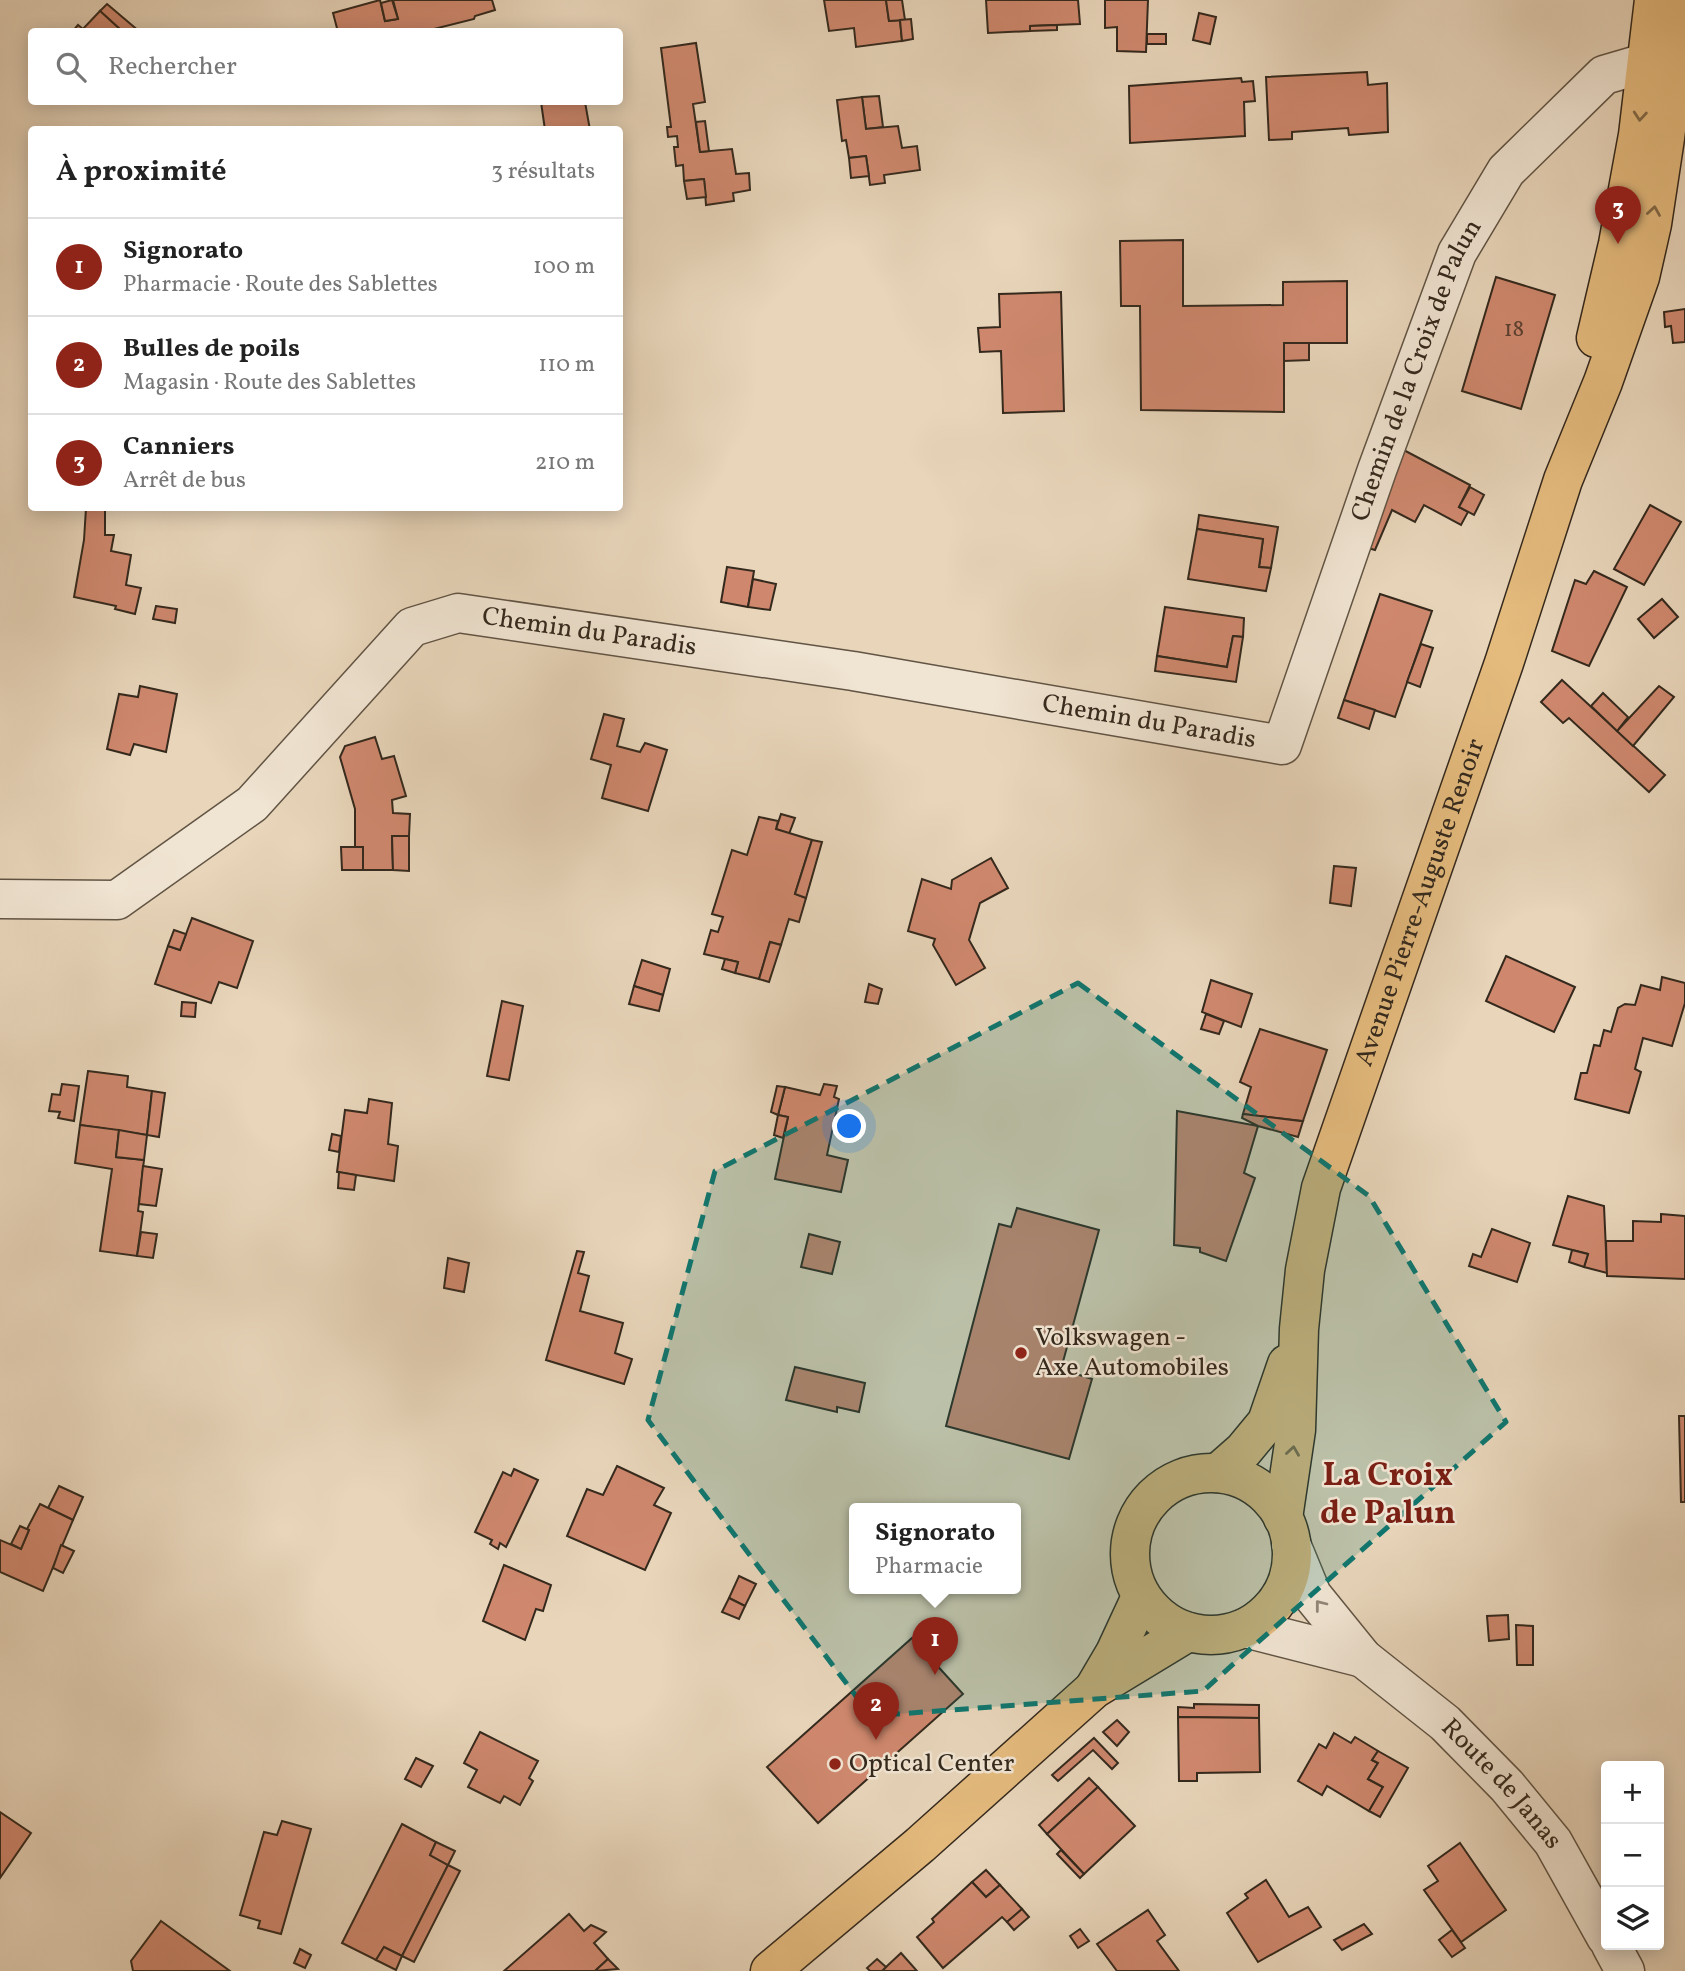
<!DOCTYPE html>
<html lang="fr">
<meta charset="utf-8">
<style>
:root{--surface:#fff;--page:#f6f6f6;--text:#222;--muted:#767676;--line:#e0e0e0;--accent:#8f2418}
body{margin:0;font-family:Vollkorn,serif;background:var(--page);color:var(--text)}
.controls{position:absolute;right:21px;bottom:21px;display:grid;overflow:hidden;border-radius:7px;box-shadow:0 4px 18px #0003}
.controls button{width:63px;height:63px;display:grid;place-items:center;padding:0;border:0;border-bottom:2px solid var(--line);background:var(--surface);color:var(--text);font:35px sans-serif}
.you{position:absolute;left:850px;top:1127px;width:24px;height:24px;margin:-18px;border:5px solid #fff;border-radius:50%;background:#1a73e8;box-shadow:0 0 0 10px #1a73e833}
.badge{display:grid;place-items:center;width:46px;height:46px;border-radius:50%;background:var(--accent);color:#fff;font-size:23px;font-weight:700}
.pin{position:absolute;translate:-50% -58px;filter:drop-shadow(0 2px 4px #0008)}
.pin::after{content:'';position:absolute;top:37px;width:24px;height:21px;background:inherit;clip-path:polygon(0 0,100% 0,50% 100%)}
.popup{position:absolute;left:849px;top:1503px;width:172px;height:91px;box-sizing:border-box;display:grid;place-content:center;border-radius:7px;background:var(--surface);filter:drop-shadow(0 2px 5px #0005);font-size:23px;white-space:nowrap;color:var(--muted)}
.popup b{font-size:26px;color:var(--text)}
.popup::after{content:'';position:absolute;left:50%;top:100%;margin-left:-14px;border:14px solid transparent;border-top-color:var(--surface)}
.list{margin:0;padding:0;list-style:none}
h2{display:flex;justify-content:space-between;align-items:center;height:91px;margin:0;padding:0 28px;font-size:30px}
h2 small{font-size:23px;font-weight:400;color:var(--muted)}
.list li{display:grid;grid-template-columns:46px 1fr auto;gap:21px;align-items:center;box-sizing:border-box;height:98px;padding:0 28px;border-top:2px solid var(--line)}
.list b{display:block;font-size:26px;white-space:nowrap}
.list p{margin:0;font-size:23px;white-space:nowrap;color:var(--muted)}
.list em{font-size:23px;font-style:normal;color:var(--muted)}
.icon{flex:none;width:38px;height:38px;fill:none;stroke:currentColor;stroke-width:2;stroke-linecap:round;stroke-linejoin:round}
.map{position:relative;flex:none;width:1685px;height:1971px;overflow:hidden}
.search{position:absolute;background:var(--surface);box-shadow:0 4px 18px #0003;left:28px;top:28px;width:595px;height:77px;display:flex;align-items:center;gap:18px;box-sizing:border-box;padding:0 24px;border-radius:7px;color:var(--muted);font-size:26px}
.panel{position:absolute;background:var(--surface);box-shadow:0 4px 18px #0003;left:28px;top:126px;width:595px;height:385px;border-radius:7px}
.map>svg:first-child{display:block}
.building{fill:#cf886e;stroke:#34291d;stroke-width:2}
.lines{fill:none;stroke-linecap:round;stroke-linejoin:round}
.minor-casing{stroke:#615444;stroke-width:41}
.major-casing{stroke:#34291d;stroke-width:41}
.minor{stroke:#f0e4d2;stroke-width:38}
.major{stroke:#e4ba7d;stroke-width:38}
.oneway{stroke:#836a48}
.oneway2{stroke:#928678}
.marked{fill:#0f766e;fill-opacity:0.2;stroke:#0f766e;stroke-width:5;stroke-dasharray:14 9;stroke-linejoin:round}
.poi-dot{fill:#8f2418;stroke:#f0e4d2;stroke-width:2.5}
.labels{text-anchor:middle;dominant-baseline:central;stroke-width:5;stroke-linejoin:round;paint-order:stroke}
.number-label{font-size:23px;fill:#5b4131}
.street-label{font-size:26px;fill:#34291d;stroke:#f0e4d2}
.poi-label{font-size:26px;fill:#34291d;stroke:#f0e4d2;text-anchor:start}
.district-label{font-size:33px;font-weight:bold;fill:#7a1f14;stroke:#f0e4d2}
</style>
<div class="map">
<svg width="1685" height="1971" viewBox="0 0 1685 1971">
<rect width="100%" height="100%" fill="#e8d5ba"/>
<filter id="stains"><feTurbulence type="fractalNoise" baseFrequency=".00286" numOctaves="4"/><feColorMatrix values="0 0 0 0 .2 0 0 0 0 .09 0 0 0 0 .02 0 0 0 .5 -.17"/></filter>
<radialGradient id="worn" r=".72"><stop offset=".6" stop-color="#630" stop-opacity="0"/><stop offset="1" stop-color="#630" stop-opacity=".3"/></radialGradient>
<g class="building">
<polygon points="380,0 385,21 398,19 393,0 492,0 495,10 475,16 474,19 426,31 338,32 333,13"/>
<polygon points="392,0 398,19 385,21 381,3"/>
<polygon points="824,0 886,0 889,21 900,20 902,41 856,47 854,28 829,31"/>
<polygon points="886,0 902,0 905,20 889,21"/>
<polygon points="986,0 1078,0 1080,24 1030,26 1030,31 988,33"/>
<polygon points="1105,0 1148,0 1146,52 1117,51 1117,27 1105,28"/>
<polygon points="107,4 140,32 123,32 100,11"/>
<polygon points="100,11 123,32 72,32 78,25 83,29"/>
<polygon points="1199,13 1216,17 1210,44 1193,40"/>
<polygon points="911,19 913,39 902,41 900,20"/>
<polygon points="1057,25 1057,30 1030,31 1030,26"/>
<rect x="1147" y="34" width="19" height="10"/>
<polygon points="696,43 705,102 693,104 700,152 732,149 736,174 749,173 750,190 733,193 734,201 706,205 704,179 684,181 683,165 676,166 674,147 678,147 677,136 668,137 667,127 671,127 661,48"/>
<polygon points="1367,72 1368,85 1387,83 1388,132 1349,135 1348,128 1292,132 1292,139 1269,140 1266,77"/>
<polygon points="1241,78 1242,82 1253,81 1255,101 1244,102 1245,136 1130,143 1129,86"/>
<polygon points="879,96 883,127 866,129 862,97"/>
<polygon points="862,97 866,129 898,126 902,148 917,146 920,170 884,175 885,183 870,185 866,156 849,158 846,140 842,141 837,100"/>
<polygon points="541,102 585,102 590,130 545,130"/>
<polygon points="705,121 709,151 700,152 696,122"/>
<polygon points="866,156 869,176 851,178 849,158"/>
<polygon points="704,179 706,197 687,199 684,181"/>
<polygon points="1183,240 1183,306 1283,305 1283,282 1347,281 1347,343 1284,343 1284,412 1141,410 1140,306 1121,306 1120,241"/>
<polygon points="1496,277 1555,295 1521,409 1462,391"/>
<polygon points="1061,292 1064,411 1003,413 1001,351 980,352 978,328 1000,327 999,294"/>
<polygon points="1685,309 1685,342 1673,343 1671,326 1665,327 1664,312"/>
<polygon points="1284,343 1309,343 1309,360 1284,361"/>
<polygon points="1398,447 1470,485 1459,507 1468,512 1461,525 1424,505 1415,522 1392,510 1375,550 1368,548"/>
<polygon points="1470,487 1484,495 1474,515 1459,507"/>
<polygon points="1650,505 1681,522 1644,585 1614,569"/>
<polygon points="86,508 105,508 105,535 114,535 111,551 131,555 126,585 141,588 135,614 115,609 116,606 74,597 84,540"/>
<polygon points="1199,515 1278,527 1271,568 1259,567 1263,539 1197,529"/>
<polygon points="1197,529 1263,539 1259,567 1271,568 1266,591 1188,579"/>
<polygon points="727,567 754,571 748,607 721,602"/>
<polygon points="1594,571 1627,587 1589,666 1552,651 1575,580 1586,584"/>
<polygon points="753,579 776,584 770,610 748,607"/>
<polygon points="1380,594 1432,611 1395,717 1344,700"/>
<polygon points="1662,599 1678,617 1654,638 1638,619"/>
<polygon points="156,606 177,609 175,623 153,619"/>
<polygon points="1165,607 1244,618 1243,637 1233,636 1227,667 1157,656"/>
<polygon points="1233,636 1243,637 1236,682 1155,671 1157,656 1227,667"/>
<polygon points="1421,644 1433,648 1420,687 1407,682"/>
<polygon points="1562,680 1665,775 1649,792 1569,718 1563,723 1541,702"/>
<polygon points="140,686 177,694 166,752 134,744 130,755 107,749 119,694 138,697"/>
<polygon points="1659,686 1674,697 1633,746 1617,731"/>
<polygon points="1603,693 1628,717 1617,731 1591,706"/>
<polygon points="1344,700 1375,710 1369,729 1338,718"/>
<polygon points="604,714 624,719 617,746 640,752 645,743 667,750 648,811 602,798 611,765 591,759"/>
<polygon points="375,737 382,759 394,756 406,796 392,800 393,813 410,814 409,836 392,836 393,870 363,870 363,847 355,847 355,809 340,757 345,746"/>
<polygon points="781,814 795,818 789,834 776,829"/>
<polygon points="759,817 778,821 776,829 812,840 795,894 806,898 799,922 789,919 781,945 770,942 759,979 735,973 738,962 704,954 711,930 718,932 723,917 712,914 732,850 747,855"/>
<polygon points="392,836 409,836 409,871 393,870"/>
<polygon points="812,840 822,842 806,898 795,894"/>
<polygon points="341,847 363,847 363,870 342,870"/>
<polygon points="991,858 1008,888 980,903 969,940 985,968 956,985 933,945 935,939 908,931 922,879 951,889 952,880"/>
<polygon points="1334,866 1356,868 1351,906 1330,903"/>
<polygon points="192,918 253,941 237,988 219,982 211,1003 155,984 168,946 180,950"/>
<polygon points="174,930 186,934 180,950 168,946"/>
<polygon points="770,942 781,945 769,982 759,979"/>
<polygon points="1506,956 1575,987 1554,1032 1486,1001"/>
<polygon points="725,959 738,962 735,973 722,969"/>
<polygon points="642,960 670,969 663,995 634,986"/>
<polygon points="1662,977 1685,983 1685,1003 1672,1046 1643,1038 1635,1069 1641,1072 1629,1113 1575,1099 1581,1073 1587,1073 1594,1045 1600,1046 1604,1030 1611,1032 1618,1008 1625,1004 1635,1005 1641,985 1660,990"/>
<polygon points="1211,980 1252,994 1241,1027 1202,1012"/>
<polygon points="869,984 882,989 878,1004 865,1002"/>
<polygon points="634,986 663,995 659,1011 629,1004"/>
<polygon points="502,1001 523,1006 509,1080 487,1076"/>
<polygon points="182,1002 196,1003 195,1017 181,1016"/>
<polygon points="1206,1014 1224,1021 1219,1034 1201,1029"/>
<polygon points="1260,1029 1327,1050 1303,1121 1243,1114 1251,1087 1240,1082"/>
<polygon points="88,1071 128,1076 127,1087 152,1091 147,1135 80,1125"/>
<polygon points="62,1084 79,1086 74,1121 58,1118 60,1112 49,1111 52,1094 60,1095"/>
<polygon points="824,1084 837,1086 834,1097 839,1099 827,1155 848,1160 841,1192 775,1179 788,1117 778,1115 785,1087 820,1095"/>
<polygon points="777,1086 785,1087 778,1115 771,1112"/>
<polygon points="152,1091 165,1093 159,1137 147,1135"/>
<polygon points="369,1099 392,1103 388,1144 398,1146 394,1181 337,1172 345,1110 367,1113"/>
<polygon points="1177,1111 1258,1126 1244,1173 1255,1178 1226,1261 1200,1252 1200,1248 1174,1245"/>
<polygon points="1243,1114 1300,1121 1303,1121 1298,1137 1258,1126 1242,1118"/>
<polygon points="778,1115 788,1117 783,1138 774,1135"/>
<polygon points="80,1125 119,1130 116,1157 144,1160 138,1211 143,1212 137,1256 100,1251 112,1169 75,1163"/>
<polygon points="119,1130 147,1135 144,1160 116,1157"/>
<polygon points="332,1134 341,1136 339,1152 329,1150"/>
<polygon points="143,1166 162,1169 156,1206 139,1204"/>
<polygon points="339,1172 356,1175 354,1190 338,1188"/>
<polygon points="1568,1196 1604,1206 1607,1273 1584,1267 1588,1254 1553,1245"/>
<polygon points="1017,1208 1099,1230 1061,1369 1092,1379 1069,1459 946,1426 999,1224 1011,1227"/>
<polygon points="1661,1214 1685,1216 1685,1279 1607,1276 1606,1241 1633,1241 1633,1221 1661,1222"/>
<polygon points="1492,1229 1530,1243 1517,1282 1469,1266 1473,1254 1481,1257"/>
<polygon points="141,1232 157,1234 153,1258 137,1256"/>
<polygon points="809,1234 840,1242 832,1274 801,1267"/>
<polygon points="1572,1250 1588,1254 1584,1267 1569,1262"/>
<polygon points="577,1251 584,1252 578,1273 589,1276 580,1311 623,1323 615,1353 632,1359 624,1384 546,1360"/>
<polygon points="448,1258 469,1263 464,1292 444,1288"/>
<polygon points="795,1367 865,1383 859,1412 837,1407 837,1412 786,1400"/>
<polygon points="1679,1416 1685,1416 1685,1502 1681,1502"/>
<polygon points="617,1466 664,1488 654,1505 671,1513 645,1570 567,1536 587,1489 603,1495"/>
<polygon points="514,1469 538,1480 506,1547 500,1543 498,1549 490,1544 492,1540 475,1532 503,1472 511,1476"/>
<polygon points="59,1486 83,1497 73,1520 48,1508"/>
<polygon points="40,1504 73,1520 43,1591 0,1572 0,1540 21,1549 29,1530 27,1529"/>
<polygon points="20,1526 29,1530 21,1549 11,1544"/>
<polygon points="61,1545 74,1551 63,1573 53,1568"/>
<polygon points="504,1565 551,1585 543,1611 536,1609 525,1640 483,1621"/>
<polygon points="739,1576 756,1584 745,1606 729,1598"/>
<polygon points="729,1598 745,1606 739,1619 722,1612"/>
<polygon points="1508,1615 1509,1639 1489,1641 1487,1616"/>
<polygon points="1516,1625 1533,1626 1533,1665 1517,1665"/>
<polygon points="912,1638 963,1694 818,1823 767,1767"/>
<polygon points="1194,1704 1259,1705 1259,1718 1178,1717 1178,1707 1194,1708"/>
<polygon points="1178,1717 1259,1718 1260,1772 1197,1773 1197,1781 1179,1781"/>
<polygon points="1117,1720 1129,1732 1117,1746 1103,1732"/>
<polygon points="480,1732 538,1761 529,1778 533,1781 520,1805 504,1796 500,1803 468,1787 477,1770 464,1763"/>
<polygon points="1334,1733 1351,1743 1355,1737 1378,1751 1372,1760 1378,1763 1368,1779 1383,1787 1369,1811 1327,1786 1322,1795 1298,1781 1319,1744 1326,1748"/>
<polygon points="1094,1738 1118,1763 1112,1769 1093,1750 1058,1781 1052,1775"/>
<polygon points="1378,1751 1408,1768 1380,1817 1369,1811 1383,1787 1368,1779 1378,1763 1372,1760"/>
<polygon points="416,1758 433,1766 421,1787 405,1779"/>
<polygon points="1089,1778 1098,1787 1047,1834 1039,1825"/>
<polygon points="1098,1787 1135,1826 1084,1874 1047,1834"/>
<polygon points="0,1812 31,1833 0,1878"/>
<polygon points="282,1821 311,1829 281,1934 258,1928 260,1921 240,1915 264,1832 277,1835"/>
<polygon points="402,1824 436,1842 430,1855 448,1865 402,1956 384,1947 376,1960 342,1943"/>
<polygon points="436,1842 455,1851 448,1865 430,1855"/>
<polygon points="1460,1843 1506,1910 1461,1942 1424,1890 1438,1881 1428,1866"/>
<polygon points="1061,1850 1084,1874 1080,1878 1057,1854"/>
<polygon points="448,1865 460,1871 414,1962 402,1956"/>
<polygon points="986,1870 1000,1885 986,1897 972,1882"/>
<polygon points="1266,1880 1289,1917 1308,1907 1321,1927 1258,1962 1227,1913 1248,1898 1245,1894"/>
<polygon points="972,1882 986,1897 1000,1885 1022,1909 1007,1922 1002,1917 943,1968 917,1937 934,1922 932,1919"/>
<polygon points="1022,1909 1029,1917 1014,1930 1007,1922"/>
<polygon points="1148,1910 1165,1935 1157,1941 1179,1971 1117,1971 1097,1944"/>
<polygon points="569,1914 584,1931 591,1925 606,1932 594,1943 608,1959 595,1971 504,1971"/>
<polygon points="161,1921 230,1971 133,1971 131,1961"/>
<polygon points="1364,1924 1372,1934 1342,1950 1334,1940"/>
<polygon points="1080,1929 1089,1941 1078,1948 1070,1936"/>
<polygon points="1452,1930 1465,1948 1452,1957 1439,1940"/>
<polygon points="384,1947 402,1956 396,1970 376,1960"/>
<polygon points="300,1949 311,1955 305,1968 294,1963"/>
<polygon points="901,1953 917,1971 882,1971 886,1967"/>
<polygon points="608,1959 618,1969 595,1971"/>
<polygon points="877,1959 886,1967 882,1971 870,1971 867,1968"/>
</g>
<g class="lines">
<g class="minor-casing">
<g id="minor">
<path id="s1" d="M0,899L117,900L252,804L412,627L458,613L853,671L1282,745L1377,470L1457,253L1506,171L1604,75L1645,63L1658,53L1663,38"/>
<path id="s2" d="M1291,1544L1312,1595L1363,1658L1445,1723L1507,1786L1553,1842L1606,1937"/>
<polyline points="1245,1628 1363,1658"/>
<polyline points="1611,1945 1625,1971"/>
</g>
</g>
<g class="major-casing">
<g id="major">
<polyline points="1596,338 1618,244 1638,135 1654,0"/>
<polyline points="1218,1473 1243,1451 1267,1422 1287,1364"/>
<circle cx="1211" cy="1554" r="81"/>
<path id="s3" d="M1283,1518L1296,1430L1299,1329L1305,1270L1321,1188L1504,663L1563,480L1603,382L1640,277L1652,224L1665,138L1682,0"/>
<polyline points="1095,1687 1115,1653 1141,1597"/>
<polyline points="770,1971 920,1845 1094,1689 1188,1632"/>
</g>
</g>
<use href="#minor" class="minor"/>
<use href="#major" class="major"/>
</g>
<defs><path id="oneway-chevron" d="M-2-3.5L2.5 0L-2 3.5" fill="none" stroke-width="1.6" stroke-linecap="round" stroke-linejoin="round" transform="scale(1.75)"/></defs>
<g class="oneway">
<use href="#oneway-chevron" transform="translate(1640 116) rotate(95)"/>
<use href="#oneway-chevron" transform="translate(1654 211) rotate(-81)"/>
<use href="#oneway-chevron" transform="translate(1293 1451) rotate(-82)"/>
</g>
<use class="oneway2" href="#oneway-chevron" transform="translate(1320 1605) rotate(-128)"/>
<path class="marked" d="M1078,983L1369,1196L1506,1422L1203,1691L871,1716L648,1420L715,1171Z"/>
<g class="poi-dot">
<circle cx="1021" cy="1353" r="7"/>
<circle cx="835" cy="1764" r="7"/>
</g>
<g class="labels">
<g class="number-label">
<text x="1514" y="330">18</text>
</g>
<g class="street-label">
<text stroke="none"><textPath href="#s1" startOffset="1802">Chemin de la Croix de Palun</textPath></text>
<text stroke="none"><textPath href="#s1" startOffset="702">Chemin du Paradis</textPath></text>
<text stroke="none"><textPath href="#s1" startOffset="1269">Chemin du Paradis</textPath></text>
<text stroke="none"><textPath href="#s3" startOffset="635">Avenue Pierre-Auguste Renoir</textPath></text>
<text stroke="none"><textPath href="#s2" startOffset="324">Route de Janas</textPath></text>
</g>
<g class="poi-label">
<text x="1035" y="1338">Volkswagen -<tspan x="1035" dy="30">Axe Automobiles</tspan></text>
<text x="849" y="1764">Optical Center</text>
</g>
<g class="district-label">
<text x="1388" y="1477">La Croix<tspan x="1388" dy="38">de Palun</tspan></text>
</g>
</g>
<rect width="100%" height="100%" filter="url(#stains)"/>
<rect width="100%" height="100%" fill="url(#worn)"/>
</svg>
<div class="controls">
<button>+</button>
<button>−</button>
<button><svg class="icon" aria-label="layers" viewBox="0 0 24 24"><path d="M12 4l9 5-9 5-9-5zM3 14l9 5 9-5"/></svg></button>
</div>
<div class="you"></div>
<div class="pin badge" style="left:935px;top:1675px">1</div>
<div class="popup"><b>Signorato</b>Pharmacie</div>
<div class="pin badge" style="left:876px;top:1740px">2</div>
<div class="pin badge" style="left:1618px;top:244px">3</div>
<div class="search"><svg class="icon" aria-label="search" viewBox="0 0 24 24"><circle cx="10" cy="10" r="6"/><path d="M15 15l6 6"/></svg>Rechercher</div>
<section class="panel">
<h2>À proximité<small>3 résultats</small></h2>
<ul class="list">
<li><span class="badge">1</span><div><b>Signorato</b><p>Pharmacie · Route des Sablettes</p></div><em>100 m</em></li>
<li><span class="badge">2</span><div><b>Bulles de poils</b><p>Magasin · Route des Sablettes</p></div><em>110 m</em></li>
<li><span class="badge">3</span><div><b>Canniers</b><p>Arrêt de bus</p></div><em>210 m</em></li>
</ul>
</section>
</div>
